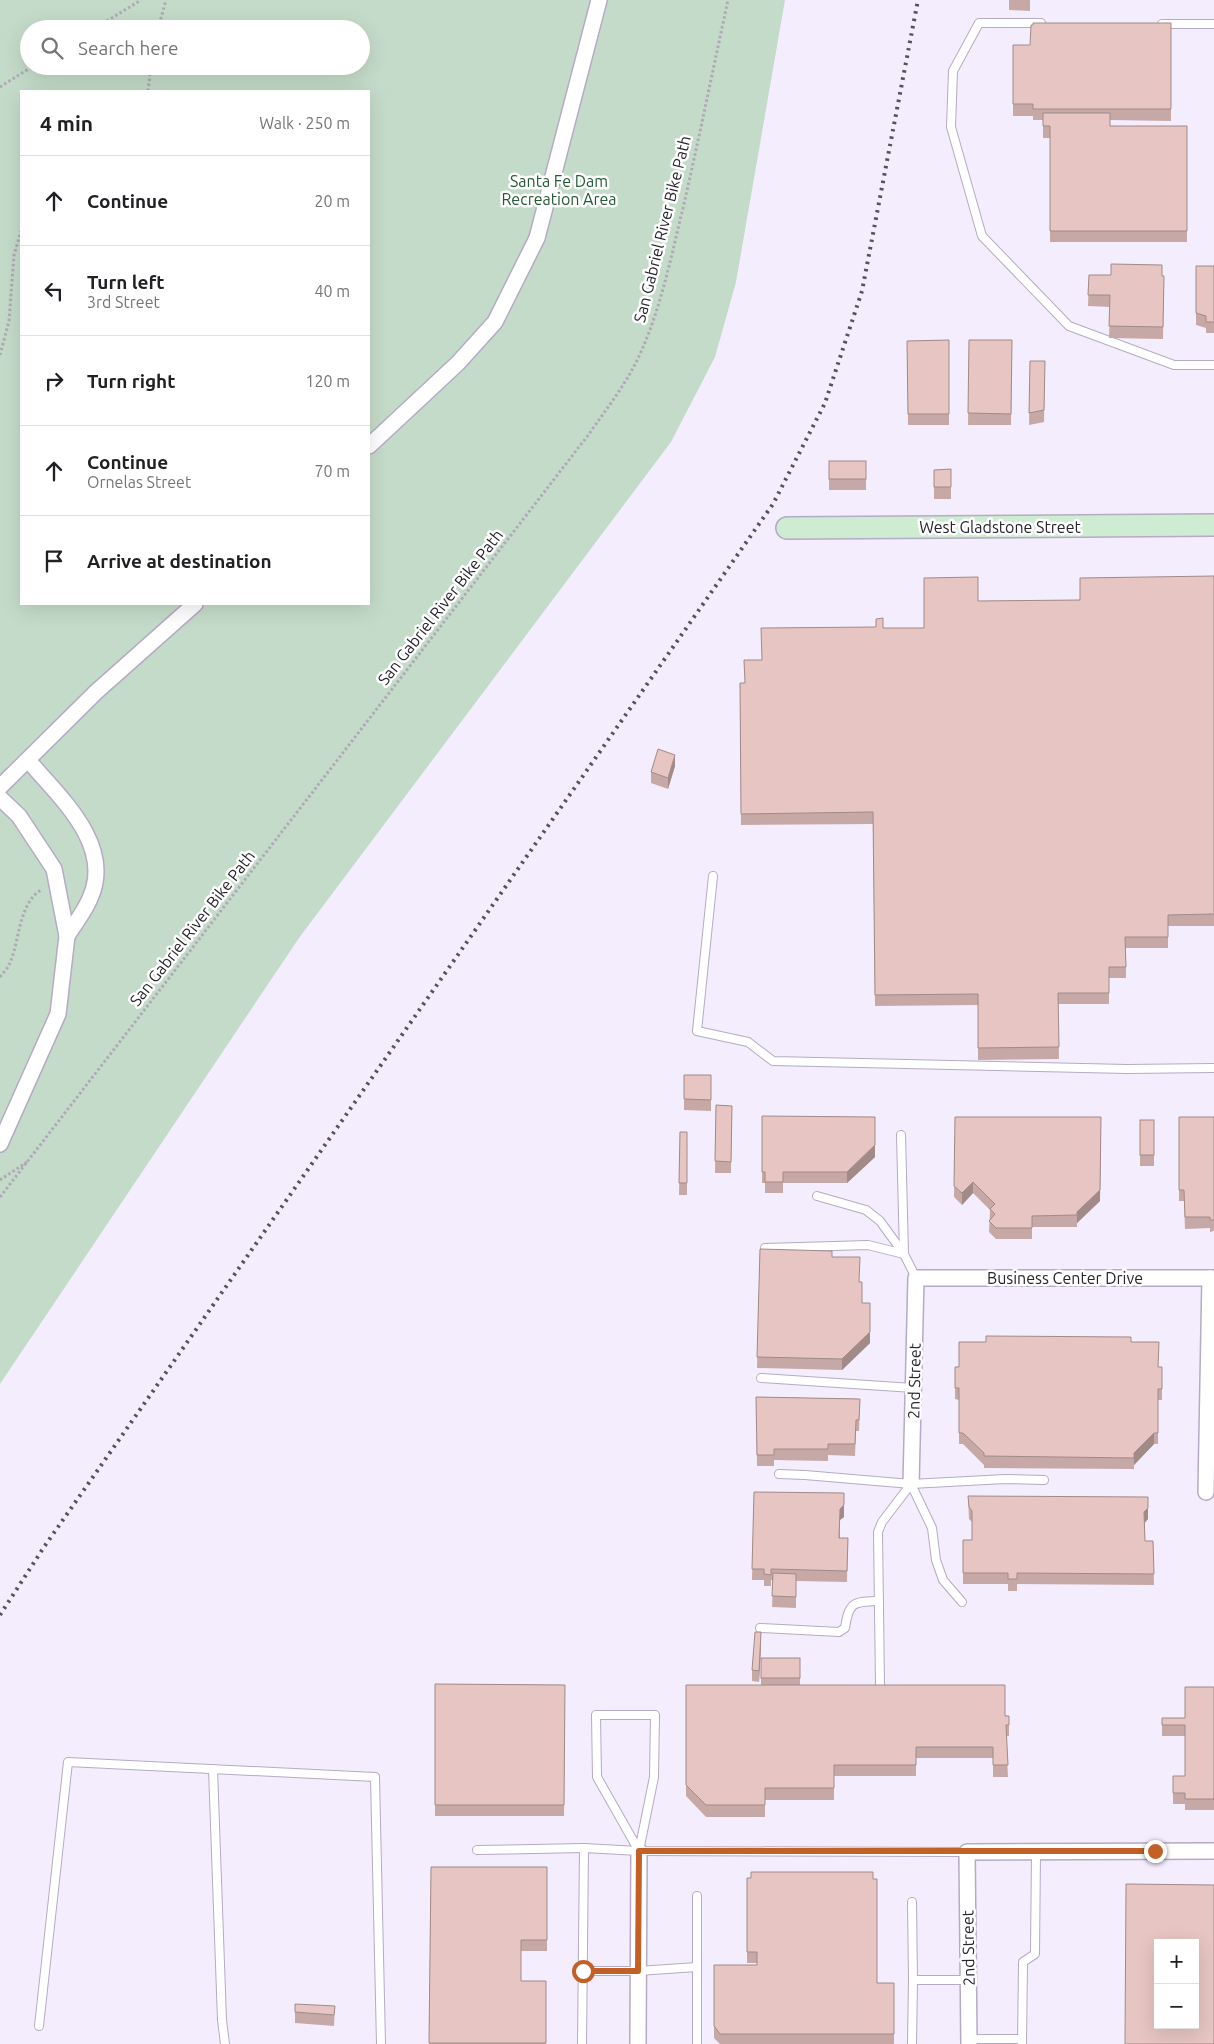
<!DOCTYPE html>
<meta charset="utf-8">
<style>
:root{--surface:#fff;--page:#f6f6f6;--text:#202124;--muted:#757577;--line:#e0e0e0}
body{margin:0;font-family:Ubuntu,sans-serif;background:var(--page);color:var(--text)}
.controls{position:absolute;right:15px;bottom:15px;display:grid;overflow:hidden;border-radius:0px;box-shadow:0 5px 20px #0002}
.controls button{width:45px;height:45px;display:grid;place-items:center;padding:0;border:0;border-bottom:1px solid var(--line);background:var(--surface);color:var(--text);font:25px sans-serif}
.stop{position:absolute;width:15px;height:15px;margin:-11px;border:4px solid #c36026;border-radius:50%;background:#fff}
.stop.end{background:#c36026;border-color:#fff;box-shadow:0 1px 5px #0008}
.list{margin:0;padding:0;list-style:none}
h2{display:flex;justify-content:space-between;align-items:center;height:65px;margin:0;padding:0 20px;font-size:21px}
h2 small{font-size:16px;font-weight:400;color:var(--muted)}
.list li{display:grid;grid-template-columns:32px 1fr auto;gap:15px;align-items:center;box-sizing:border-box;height:90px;padding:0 20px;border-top:1px solid var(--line)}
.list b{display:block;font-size:19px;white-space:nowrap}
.list p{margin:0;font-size:16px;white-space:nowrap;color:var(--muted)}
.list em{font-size:16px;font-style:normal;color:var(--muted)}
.icon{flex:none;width:28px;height:28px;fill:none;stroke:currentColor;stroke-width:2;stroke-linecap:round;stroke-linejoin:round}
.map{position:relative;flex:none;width:1214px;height:2044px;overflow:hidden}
.search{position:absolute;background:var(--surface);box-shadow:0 5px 20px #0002;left:20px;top:20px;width:350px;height:55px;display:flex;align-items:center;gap:12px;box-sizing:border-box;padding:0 18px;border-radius:28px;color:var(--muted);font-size:19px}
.panel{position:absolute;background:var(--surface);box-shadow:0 5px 20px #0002;left:20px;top:90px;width:350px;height:515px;border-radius:0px}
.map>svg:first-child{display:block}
.green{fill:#c5dbc9;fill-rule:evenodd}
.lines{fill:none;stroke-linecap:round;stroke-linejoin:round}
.lane-casing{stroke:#b5abc4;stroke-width:10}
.street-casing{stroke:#b5abc4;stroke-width:18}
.secondary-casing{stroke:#b5abc4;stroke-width:24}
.path{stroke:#afa9b7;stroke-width:3;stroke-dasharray:2.5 2.5;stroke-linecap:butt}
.lane{stroke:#fff;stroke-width:8}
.street{stroke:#fff;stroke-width:15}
.secondary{stroke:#ceecd2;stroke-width:21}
.rail{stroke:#56515c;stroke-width:4;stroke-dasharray:2.5 5;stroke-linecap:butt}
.wall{fill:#c6a9a7}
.shaded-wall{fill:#a18a88}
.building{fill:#e6c5c2;stroke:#a18a88;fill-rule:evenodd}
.route{stroke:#c36026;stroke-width:6}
.labels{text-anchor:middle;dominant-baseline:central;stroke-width:5;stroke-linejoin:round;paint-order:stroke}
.park-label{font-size:16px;fill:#245934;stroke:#fff}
.street-label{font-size:16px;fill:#29252e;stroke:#fff}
</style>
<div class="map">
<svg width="1214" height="2044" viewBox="0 0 1214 2044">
<rect width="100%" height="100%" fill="#f4edfd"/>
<path class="green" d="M0,0H785L736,282L715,357L671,442L299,938L0,1384ZM29,29H361V66H29ZM21,91H369V604H21Z"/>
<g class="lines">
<g class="lane-casing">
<g id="lane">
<polyline points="1041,23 979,23 953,71 951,127 982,236 1069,326 1174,365 1214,365"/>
<polyline points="1162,24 1214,24"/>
<polyline points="713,876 697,1031 748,1042 773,1061 1127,1069 1214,1068"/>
<polyline points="901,1135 904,1254 916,1278"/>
<polyline points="817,1196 866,1210 880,1221 904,1254"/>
<polyline points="765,1248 868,1245 904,1254"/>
<polyline points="761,1378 913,1388"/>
<polyline points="779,1474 805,1475 911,1484 1005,1479 1044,1480"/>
<polyline points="911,1484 932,1528 936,1560 943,1580 962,1602"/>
<path d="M760,1628L839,1632L845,1628C849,1601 854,1602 879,1601"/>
<polyline points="880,1686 878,1532 882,1522 911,1484"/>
<polygon points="596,1715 655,1715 654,1777 639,1851 597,1777"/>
<polyline points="213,1769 222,2020 225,2044"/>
<polyline points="477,1850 584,1848"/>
<polyline points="697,1896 697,2044"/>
<polyline points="912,1902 913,1980"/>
<polyline points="583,1971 638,1971 697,1967"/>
<polyline points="39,2026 68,1762 375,1777 381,2044"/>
<polyline points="969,2039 1022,2039"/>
<polyline points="582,2044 584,1848 639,1851 967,1852"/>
<polyline points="912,2044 913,1980 968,1980"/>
<polyline points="1022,2044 1023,1962 1035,1954 1036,1852"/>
</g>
</g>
<g class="street-casing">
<g id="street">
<polyline points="369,446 458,363 495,322 537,238 599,0"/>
<path d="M28,760C58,796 113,843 91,896C86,910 75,923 67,936"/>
<polyline points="0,787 96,692 195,604"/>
<polyline points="0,798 19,816 54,869 67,936 58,1014 0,1144"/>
<polyline points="911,1484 916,1278 1214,1278"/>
<polyline points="1206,1492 1210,1278"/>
<polyline points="638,2044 639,1851"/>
<polyline points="969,2044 967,1852 1214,1851"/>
</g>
</g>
<g class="secondary-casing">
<polyline id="secondary" points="787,528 1214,525"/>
</g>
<g class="path">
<polyline points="94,29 141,0"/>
<polyline points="158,29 166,0"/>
<polyline points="0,87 33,66"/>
<polyline points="148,91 151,66"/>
<polyline points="0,355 9,321 14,255 21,231"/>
<path d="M0,977C3,973 7,969 9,965C20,942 18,904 41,890"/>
<polyline points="0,1180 27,1162"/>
<path d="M0,1197L589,434C607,408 627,383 640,354C661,308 671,257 683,208C699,139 713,69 728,0"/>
</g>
<use href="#lane" class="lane"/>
<use href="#street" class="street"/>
<use href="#secondary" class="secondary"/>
<polyline class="rail" points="0,1615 44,1547 773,504 825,403 862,291 918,0"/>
</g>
<g class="wall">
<polygon points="1009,0 1030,0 1030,11 1009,10"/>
<polygon points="1171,23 1171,121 1110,120 1110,126 1187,126 1187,242 1050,242 1050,138 1043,138 1043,120 1033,120 1033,116 1013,116 1013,45 1030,45"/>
<polygon points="1196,266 1214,266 1214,333 1206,333 1206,328 1196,325"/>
<polygon points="1089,275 1164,276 1163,339 1109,338 1110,307 1088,306"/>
<polygon points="949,340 949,425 908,425 907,341"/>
<polygon points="969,340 1012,340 1011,425 968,425"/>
<polygon points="1030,361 1045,361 1044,422 1029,425"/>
<rect x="829" y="461" width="37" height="29"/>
<polygon points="951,469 951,499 934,499 934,470"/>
<polygon points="1214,576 1214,926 1168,926 1168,948 1126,948 1126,978 1109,978 1109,1004 1058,1004 1059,1059 978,1060 978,1005 875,1006 873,824 741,825 740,683 744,683 883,628 924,628 978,601 1080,600"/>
<polygon points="675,766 668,789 651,783 651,772"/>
<polygon points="711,1075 711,1111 684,1110 684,1099"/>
<polygon points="716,1105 732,1106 731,1173 715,1173"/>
<polygon points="762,1116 875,1157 847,1183 783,1183 783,1193 765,1193 765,1183 762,1183"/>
<polygon points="955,1117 1100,1201 1077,1223 1077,1227 1032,1227 1032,1239 996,1239 989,1232 990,1210 973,1193 962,1205 954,1197"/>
<polygon points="1179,1117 1214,1117 1214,1231 1210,1232 1210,1228 1185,1229 1184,1201 1179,1201"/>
<rect x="1140" y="1120" width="14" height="46"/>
<polygon points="680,1132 687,1132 687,1195 679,1195"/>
<polygon points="760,1249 832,1257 859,1282 862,1303 870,1343 842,1370 757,1368"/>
<polygon points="1131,1342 1158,1367 1162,1367 1162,1400 1158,1400 1158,1444 1154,1444 1134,1465 1134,1469 984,1468 984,1465 963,1444 959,1444 959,1400 955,1399 955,1367"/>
<polygon points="756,1397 860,1399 859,1431 856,1431 855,1456 828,1455 828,1461 774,1460 774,1466 757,1466"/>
<polygon points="754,1492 844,1517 840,1520 840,1538 848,1538 847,1582 796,1581 796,1608 772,1607 773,1580 771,1580 771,1586 764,1586 764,1580 752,1580"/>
<polygon points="968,1496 1148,1519 1145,1523 1145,1541 1153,1541 1154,1585 1017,1584 1017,1591 1008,1591 1008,1584 963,1584 963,1540 972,1540 972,1522 969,1519"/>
<polygon points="761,1644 759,1682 752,1681 752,1670"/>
<polygon points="761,1658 800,1658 800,1685 1009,1716 1009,1736 1006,1736 1008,1777 993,1777 993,1758 916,1758 916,1776 834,1776 834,1800 765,1800 765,1817 706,1817 686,1796 686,1685 761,1685"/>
<polygon points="435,1684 565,1685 564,1816 435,1816"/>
<polygon points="1214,1687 1214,1810 1185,1810 1185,1804 1173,1804 1173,1776 1185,1776 1185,1736 1162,1736 1162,1718 1185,1718"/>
<polygon points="431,1867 547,1867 547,1951 521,1951 521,1981 546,1981 546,2044 429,2044"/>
<polygon points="747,1878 877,1983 894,1983 894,2044 720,2044 714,2038 714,1965 757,1965 757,1963 747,1963"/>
<polygon points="335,2006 334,2026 295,2023 295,2012"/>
</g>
<g class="shaded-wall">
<polygon points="675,755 675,766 668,789 668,778"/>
<polygon points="1101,1117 1100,1201 1077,1223 1077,1212"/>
<polygon points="875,1145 875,1157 847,1183 847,1172"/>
<polygon points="973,1182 973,1193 962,1205 962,1193"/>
<polygon points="870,1315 870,1343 842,1370 842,1359"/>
<polygon points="1154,1433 1154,1444 1134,1465 1134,1453"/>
<polygon points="844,1493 844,1517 840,1520 840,1509"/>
<polygon points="1148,1508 1148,1519 1144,1523 1144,1512"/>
<polygon points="761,1632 761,1644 759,1682 759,1671"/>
</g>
<g class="building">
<polygon points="1033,23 1171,23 1171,109 1033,109 1033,104 1013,104 1013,45 1030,45 1031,25 1033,25"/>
<polygon points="1043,113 1110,113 1110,126 1187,126 1187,231 1050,231 1050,126 1043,126"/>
<polygon points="1111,264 1162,265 1162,276 1164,276 1163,327 1109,326 1110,295 1088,295 1089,275 1111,275"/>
<polygon points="1196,266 1214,266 1214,322 1206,322 1206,316 1196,313"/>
<polygon points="949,340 949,414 908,414 907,341"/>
<polygon points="969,340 1012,340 1011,414 968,413"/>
<polygon points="1030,361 1045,361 1044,410 1029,413"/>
<rect x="829" y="461" width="37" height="18"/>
<polygon points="951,469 951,487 934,487 934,470"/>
<polygon points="1214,576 1214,914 1168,915 1168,937 1125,937 1126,967 1109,967 1109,993 1058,993 1059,1047 978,1048 978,994 875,995 873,812 741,814 740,683 745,683 744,660 762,660 761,628 876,627 876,619 883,618 883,628 924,628 924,578 978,577 978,601 1080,600 1080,578"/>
<polygon points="658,749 675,755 668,778 651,772"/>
<polygon points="684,1075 711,1075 711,1100 684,1099"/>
<polygon points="716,1105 732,1106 731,1162 715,1161"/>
<polygon points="762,1116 875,1117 875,1145 847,1172 783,1172 783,1182 765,1182 765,1172 762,1172"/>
<polygon points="955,1117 1101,1117 1100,1190 1077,1212 1077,1215 1032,1216 1032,1228 996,1228 989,1221 995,1214 990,1209 995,1204 973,1182 962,1193 954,1186"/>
<polygon points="1179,1117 1214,1117 1214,1220 1210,1220 1210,1217 1185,1217 1184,1190 1179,1190"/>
<rect x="1140" y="1120" width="14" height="35"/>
<polygon points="680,1132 687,1132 687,1183 679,1183"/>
<polygon points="760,1249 832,1251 832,1257 860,1257 859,1282 862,1282 862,1303 870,1303 870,1332 842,1359 757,1357"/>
<polygon points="986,1336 1131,1337 1131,1342 1159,1342 1158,1367 1162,1367 1162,1389 1158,1389 1158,1433 1154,1433 1134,1453 1134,1458 984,1456 984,1453 963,1433 959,1433 959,1388 955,1388 955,1367 959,1367 959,1342 986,1342"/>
<polygon points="756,1397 860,1399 859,1420 856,1420 855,1444 828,1444 828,1449 774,1449 774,1455 757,1455"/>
<polygon points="754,1492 844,1493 844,1505 840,1509 839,1538 848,1538 847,1571 771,1569 771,1575 764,1574 764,1569 752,1569"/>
<polygon points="968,1496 1148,1497 1148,1508 1144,1512 1145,1541 1153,1541 1154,1574 1017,1573 1017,1579 1008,1579 1008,1573 963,1573 963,1540 972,1540 972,1511 969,1507"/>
<polygon points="773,1573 796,1574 796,1597 772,1596"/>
<polygon points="755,1632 761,1632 759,1671 752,1670"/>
<rect x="761" y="1658" width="39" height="20"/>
<polygon points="435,1684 565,1685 564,1805 435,1805"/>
<polygon points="686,1685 1005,1685 1005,1716 1009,1716 1009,1725 1006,1725 1008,1765 993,1765 993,1747 916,1747 916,1765 834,1765 834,1788 765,1788 765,1805 706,1805 686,1785"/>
<polygon points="1185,1687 1214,1687 1214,1799 1185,1799 1185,1793 1173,1793 1173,1776 1185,1776 1185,1725 1162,1725 1162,1718 1185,1718"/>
<polygon points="431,1867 547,1867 547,1940 521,1940 521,1981 546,1981 546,2043 429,2043"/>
<polygon points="751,1872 873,1872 873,1879 877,1879 877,1983 894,1983 894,2034 720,2034 714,2026 714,1965 757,1965 757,1952 747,1952 747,1878 751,1878"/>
<path d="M1126,1884L1214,1885V2044H1125ZM1158,1943H1195V2025H1158Z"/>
<polygon points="295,2004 335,2006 334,2015 295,2012"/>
</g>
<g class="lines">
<polyline class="route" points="583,1971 638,1971 639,1851 1155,1851"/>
</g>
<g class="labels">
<g class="park-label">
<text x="559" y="181">Santa Fe Dam<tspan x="559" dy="18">Recreation Area</tspan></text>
</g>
<g class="street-label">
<text transform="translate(662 229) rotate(-76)">San Gabriel River Bike Path</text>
<text x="1000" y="527">West Gladstone Street</text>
<text transform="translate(440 607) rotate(-52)">San Gabriel River Bike Path</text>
<text transform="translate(192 928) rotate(-52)">San Gabriel River Bike Path</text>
<text x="1065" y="1278">Business Center Drive</text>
<text transform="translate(914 1381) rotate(-89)">2nd Street</text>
<text transform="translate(968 1948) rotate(-91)">2nd Street</text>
</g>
</g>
</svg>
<div class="controls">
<button>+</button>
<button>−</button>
</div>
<div class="stop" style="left:583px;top:1971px"></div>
<div class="stop end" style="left:1155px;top:1851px"></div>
<div class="search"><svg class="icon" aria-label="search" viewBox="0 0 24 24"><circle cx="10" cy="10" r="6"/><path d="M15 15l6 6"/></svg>Search here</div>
<section class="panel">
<h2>4 min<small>Walk · 250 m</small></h2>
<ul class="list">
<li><svg class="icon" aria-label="ahead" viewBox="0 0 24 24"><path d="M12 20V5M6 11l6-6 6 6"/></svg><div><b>Continue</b></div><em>20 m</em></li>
<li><svg class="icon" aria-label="left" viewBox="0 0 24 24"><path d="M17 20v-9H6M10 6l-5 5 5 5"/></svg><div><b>Turn left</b><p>3rd Street</p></div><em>40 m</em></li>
<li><svg class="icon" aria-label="right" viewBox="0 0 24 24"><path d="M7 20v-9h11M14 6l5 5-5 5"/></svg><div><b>Turn right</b></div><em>120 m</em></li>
<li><svg class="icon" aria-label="ahead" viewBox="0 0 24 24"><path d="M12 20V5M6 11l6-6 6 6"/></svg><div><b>Continue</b><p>Ornelas Street</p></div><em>70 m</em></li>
<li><svg class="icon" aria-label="arrive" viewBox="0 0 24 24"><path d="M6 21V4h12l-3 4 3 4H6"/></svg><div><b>Arrive at destination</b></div></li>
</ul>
</section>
</div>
